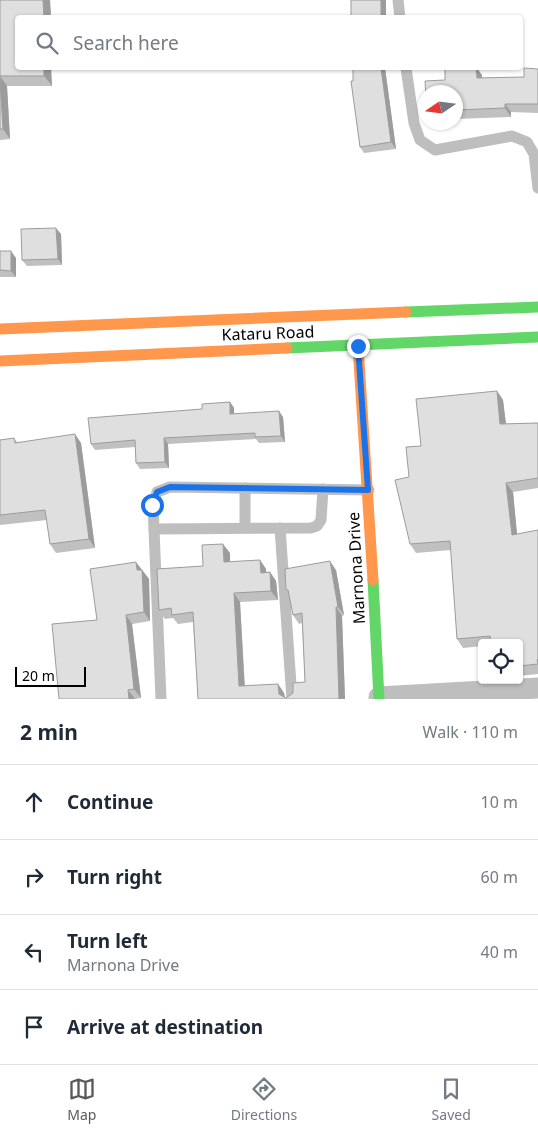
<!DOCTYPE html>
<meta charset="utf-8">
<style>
:root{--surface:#fff;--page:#f2f2f3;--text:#1f2937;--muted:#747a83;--line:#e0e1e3;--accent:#595959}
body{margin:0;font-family:"Noto Sans",sans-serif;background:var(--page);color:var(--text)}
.controls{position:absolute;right:15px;bottom:15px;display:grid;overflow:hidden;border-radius:5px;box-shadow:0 1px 4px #0004}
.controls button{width:45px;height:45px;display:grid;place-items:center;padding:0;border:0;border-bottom:1px solid var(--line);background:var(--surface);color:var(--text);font:25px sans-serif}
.compass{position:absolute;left:418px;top:85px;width:45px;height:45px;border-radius:50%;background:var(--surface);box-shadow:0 1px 4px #0004;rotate:257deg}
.scale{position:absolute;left:15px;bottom:12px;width:71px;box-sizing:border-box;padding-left:5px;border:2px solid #000;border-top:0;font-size:14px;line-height:18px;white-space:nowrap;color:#000;-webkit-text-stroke:4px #fff;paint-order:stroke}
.stop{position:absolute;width:15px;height:15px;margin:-11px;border:4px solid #1a73e8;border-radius:50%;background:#fff}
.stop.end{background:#1a73e8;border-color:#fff;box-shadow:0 1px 5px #0008}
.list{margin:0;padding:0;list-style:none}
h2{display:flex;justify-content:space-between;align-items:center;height:65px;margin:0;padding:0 20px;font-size:21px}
h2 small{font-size:16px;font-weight:400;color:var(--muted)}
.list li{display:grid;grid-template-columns:32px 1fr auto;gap:15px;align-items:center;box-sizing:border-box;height:75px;padding:0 20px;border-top:1px solid var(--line)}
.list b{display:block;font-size:19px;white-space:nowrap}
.list p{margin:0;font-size:16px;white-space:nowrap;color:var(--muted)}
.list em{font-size:16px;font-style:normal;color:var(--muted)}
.icon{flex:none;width:28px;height:28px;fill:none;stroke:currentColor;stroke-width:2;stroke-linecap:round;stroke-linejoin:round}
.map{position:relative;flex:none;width:538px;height:699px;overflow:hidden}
.search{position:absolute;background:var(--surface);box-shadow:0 1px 4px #0004;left:15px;right:15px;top:15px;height:55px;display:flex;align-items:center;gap:12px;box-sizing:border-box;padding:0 18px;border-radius:5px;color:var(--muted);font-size:19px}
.sheet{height:365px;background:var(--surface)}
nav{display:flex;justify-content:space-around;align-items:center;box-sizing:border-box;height:70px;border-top:1px solid var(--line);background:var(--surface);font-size:14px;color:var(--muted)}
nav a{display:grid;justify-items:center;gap:2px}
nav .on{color:var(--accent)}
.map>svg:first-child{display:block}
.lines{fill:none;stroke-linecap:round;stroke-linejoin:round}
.lane{stroke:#bebebe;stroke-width:11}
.street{stroke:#bebebe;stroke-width:21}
.fast{stroke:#63d668;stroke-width:11}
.slow{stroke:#ff974d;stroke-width:11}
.wall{fill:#c0c0c0}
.shaded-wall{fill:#9c9c9c}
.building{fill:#dfdfdf;stroke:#9c9c9c}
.route{stroke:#1a73e8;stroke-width:6}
.labels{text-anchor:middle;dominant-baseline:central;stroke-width:4.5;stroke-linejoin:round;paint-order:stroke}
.street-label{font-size:16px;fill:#000;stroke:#fff}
</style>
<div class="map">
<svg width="538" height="699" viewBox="0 0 538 699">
<rect width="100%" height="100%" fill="#fff"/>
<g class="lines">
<g class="lane">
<polyline points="398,0 400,18"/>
<polyline points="406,68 414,123 420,140 435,150 512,136 527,142 534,154 538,188"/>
<polyline points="245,528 245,488"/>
<polyline points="280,528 292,699"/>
<polyline points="154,529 311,528 317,526 321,520 323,489"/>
<polyline points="161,699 153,505 157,492 170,487 369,490"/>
</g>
<polyline class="street" points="379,697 538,688"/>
<g class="fast">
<polyline points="406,312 538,307"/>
<polyline points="287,348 538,337"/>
<polyline points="373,580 379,699"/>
</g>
<g class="slow">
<polyline points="0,329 406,312"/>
<polyline points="358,346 373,580"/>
<polyline points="0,361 287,348"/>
</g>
</g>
<g class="wall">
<polygon points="0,0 50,0 51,18 18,18 51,68 52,86 7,86 10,139 0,140"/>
<polygon points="353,68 385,68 396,149 364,153 360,147 353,81"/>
<polygon points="538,69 538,113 511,112 511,117 456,119 456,92 445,80 482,75 482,78 524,77"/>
<polygon points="61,234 62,265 27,266 22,260"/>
<polygon points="0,251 16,258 16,277 0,277"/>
<polygon points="497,391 503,400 506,424 538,423 538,488 513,492 517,534 538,530 538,674 519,676 519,643 482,643 482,646 463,648 457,639 451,550 416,553 410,544 409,477 421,446"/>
<polygon points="230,402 234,408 234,414 283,417 285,442 259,443 256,439 168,444 169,468 140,469 136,463 135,447 95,450 91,444 202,409"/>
<polygon points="14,438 17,442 81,443 95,548 56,553 50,544 47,520 0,525 0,440"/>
<polygon points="230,553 230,562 260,560 266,569 266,572 270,572 276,581 278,600 240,602 245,686 278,684 284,693 285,697 286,698 293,693 305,682 302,623 299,624 293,615 289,594 286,590 336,570 344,615 342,616 345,699 198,699 193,622 178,624 173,618 165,619 159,610"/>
<polygon points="142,570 149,579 150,621 132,624 141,698 135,699 59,699 97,620"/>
</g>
<g class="shaded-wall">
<polygon points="43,0 50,0 51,18 44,18"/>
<rect x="381" y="0" width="5" height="18"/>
<polygon points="44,68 51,68 52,86 44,76"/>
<polygon points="381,68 385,68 396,149 391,142"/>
<polygon points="476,68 477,68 482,75 483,87 477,78"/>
<polygon points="0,76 7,86 10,139 3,129"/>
<polygon points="505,104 511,112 511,117 505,108"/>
<polygon points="56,228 61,234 62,265 58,259"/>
<polygon points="11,251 16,258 16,277 11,271"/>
<polygon points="497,391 503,400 507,433 500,424"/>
<polygon points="230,402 234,408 234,420 230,414"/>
<polygon points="279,411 283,417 285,442 281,436"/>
<polygon points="75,434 81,443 95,548 89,539"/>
<polygon points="164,438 168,444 169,468 165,462"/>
<polygon points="506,483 513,492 518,544 512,535"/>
<polygon points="223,544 230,553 230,571 224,562"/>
<polygon points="260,560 266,569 267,582 261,573"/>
<polygon points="330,561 336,570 344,615 338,607"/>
<polygon points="136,562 149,579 150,621 144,612"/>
<polygon points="270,572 276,581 278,600 271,591"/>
<polygon points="234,593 240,602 245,695 239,686"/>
<polygon points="336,607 342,616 345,699 339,699"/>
<polygon points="126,615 132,624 141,698 134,689"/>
<polygon points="278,684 284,693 285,699 279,694"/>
<polygon points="128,690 135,699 129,699"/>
</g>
<g class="building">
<polygon points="0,0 43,0 44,18 18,18 18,68 44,68 44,76 0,76"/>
<rect x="351" y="0" width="30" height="18"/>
<polygon points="353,68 381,68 391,142 360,147 351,81 353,81"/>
<polygon points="445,68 476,68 477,78 524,77 524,68 538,69 538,104 505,104 505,108 456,110 456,92 426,92 426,98 425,81 445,80"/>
<polygon points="0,80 3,129 0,129"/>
<polygon points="56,228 58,259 22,260 21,229"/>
<polygon points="0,251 11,251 11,271 0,270"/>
<polygon points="497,391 500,424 538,423 538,478 506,483 512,535 538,530 538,659 537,660 538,664 519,666 519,643 491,643 490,636 457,639 450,541 410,544 395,480 409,477 406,447 421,446 416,399"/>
<polygon points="230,402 230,414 279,411 281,436 255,437 255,433 164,438 165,462 136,463 135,440 91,444 88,418 202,409 202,404"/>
<polygon points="75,434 89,539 50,544 45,510 0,515 0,440 14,438 15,443"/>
<polygon points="223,544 224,562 260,560 261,573 270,572 271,591 234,593 239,686 278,684 279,694 286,698 293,693 293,683 305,682 302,613 293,615 288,590 286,590 285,569 330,561 338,607 336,607 339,699 198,699 193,612 172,615 171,608 159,610 157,569 203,566 202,545"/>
<polygon points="136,562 137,570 142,570 144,612 126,615 134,689 128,690 129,699 59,699 52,624 97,620 90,569"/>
</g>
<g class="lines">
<polyline class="route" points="152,505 157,492 170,487 368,490 358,346"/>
</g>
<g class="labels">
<g class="street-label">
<text transform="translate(268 333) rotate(-2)">Kataru Road</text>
<text transform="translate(356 568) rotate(-93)">Marnona Drive</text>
</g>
</g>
</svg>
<div class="controls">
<button><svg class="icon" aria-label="locate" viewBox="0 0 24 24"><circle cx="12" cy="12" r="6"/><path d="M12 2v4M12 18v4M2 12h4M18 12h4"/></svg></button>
</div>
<svg class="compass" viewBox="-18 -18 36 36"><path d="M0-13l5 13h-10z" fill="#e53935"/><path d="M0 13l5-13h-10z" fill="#747a83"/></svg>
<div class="scale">20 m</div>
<div class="stop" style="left:152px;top:505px"></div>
<div class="stop end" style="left:358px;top:346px"></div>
<div class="search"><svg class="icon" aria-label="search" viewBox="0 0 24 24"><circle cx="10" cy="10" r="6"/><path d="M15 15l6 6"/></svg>Search here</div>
</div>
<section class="sheet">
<h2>2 min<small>Walk · 110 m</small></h2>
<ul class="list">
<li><svg class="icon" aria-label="ahead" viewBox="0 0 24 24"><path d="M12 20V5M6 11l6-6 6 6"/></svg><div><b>Continue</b></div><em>10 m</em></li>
<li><svg class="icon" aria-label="right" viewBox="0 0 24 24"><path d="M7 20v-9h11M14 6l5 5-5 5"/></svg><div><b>Turn right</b></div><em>60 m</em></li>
<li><svg class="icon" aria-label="left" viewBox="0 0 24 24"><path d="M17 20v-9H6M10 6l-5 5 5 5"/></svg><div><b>Turn left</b><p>Marnona Drive</p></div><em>40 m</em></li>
<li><svg class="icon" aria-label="arrive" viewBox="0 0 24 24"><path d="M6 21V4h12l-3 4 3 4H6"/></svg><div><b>Arrive at destination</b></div></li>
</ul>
</section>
<nav>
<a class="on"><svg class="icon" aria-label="map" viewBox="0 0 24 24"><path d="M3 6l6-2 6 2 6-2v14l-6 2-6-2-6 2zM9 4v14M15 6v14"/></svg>Map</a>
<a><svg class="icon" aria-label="directions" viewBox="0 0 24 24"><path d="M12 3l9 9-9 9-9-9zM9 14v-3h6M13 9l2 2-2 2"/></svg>Directions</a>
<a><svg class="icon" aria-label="saved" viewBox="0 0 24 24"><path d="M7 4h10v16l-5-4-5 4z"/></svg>Saved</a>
</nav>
